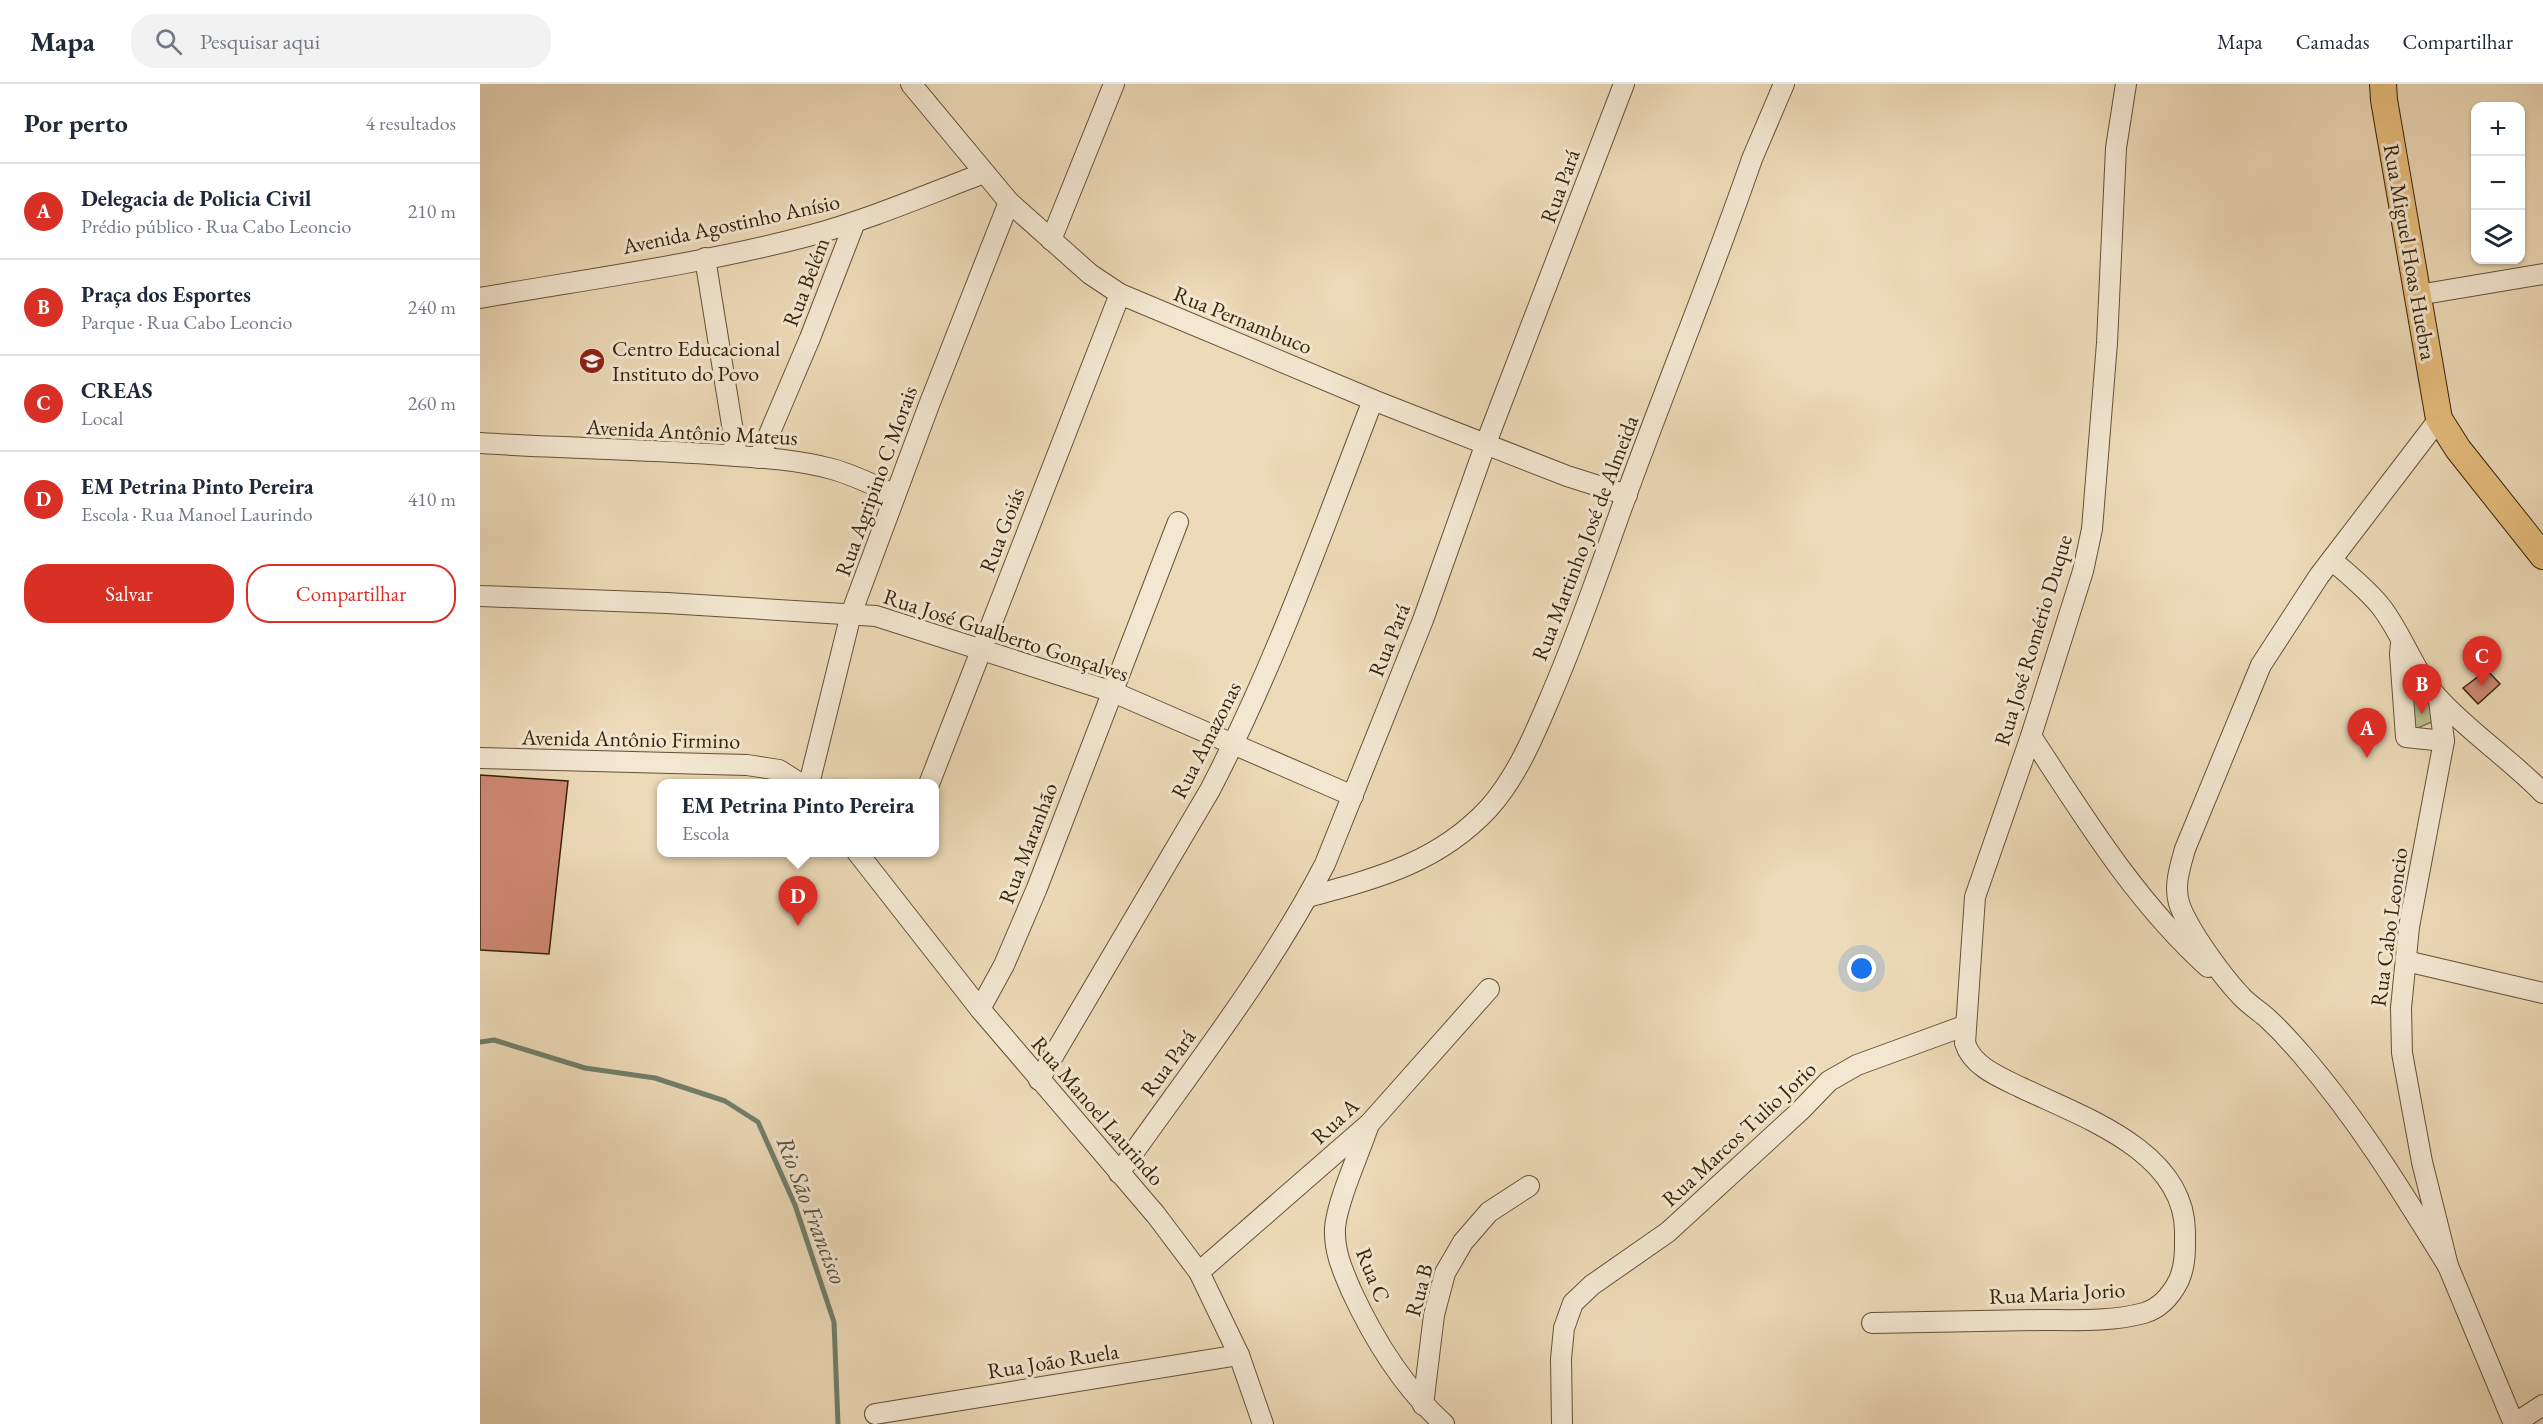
<!DOCTYPE html>
<html lang="pt">
<meta charset="utf-8">
<style>
:root{--surface:#fff;--page:#f2f2f3;--text:#1f2937;--muted:#747a83;--line:#e0e1e3;--accent:#d93025}
body{margin:0;font-family:"EB Garamond",serif;background:var(--page);color:var(--text)}
.controls{position:absolute;right:18px;top:18px;display:grid;overflow:hidden;border-radius:12px;box-shadow:0 2px 4px #0004}
.controls button{width:54px;height:54px;display:grid;place-items:center;padding:0;border:0;border-bottom:2px solid var(--line);background:var(--surface);color:var(--text);font:30px sans-serif}
.you{position:absolute;left:1382px;top:885px;width:21px;height:21px;margin:-15px;border:4px solid #fff;border-radius:50%;background:#1a73e8;box-shadow:0 0 0 9px #1a73e833}
.badge{display:grid;place-items:center;width:39px;height:39px;border-radius:50%;background:var(--accent);color:#fff;font-size:20px;font-weight:700}
.pin{position:absolute;translate:-50% -50px;filter:drop-shadow(0 2px 3px #0008)}
.pin::after{content:'';position:absolute;top:32px;width:21px;height:18px;background:inherit;clip-path:polygon(0 0,100% 0,50% 100%)}
.popup{position:absolute;left:177px;top:695px;width:282px;height:78px;box-sizing:border-box;display:grid;place-content:center;border-radius:12px;background:var(--surface);filter:drop-shadow(0 2px 4px #0005);font-size:20px;white-space:nowrap;color:var(--muted)}
.popup b{font-size:22px;color:var(--text)}
.popup::after{content:'';position:absolute;left:50%;top:100%;margin-left:-12px;border:12px solid transparent;border-top-color:var(--surface)}
.list{margin:0;padding:0;list-style:none}
h2{display:flex;justify-content:space-between;align-items:center;height:78px;margin:0;padding:0 24px;font-size:26px}
h2 small{font-size:20px;font-weight:400;color:var(--muted)}
.list li{display:grid;grid-template-columns:39px 1fr auto;gap:18px;align-items:center;box-sizing:border-box;height:96px;padding:0 24px;border-top:2px solid var(--line)}
.list b{display:block;font-size:22px;white-space:nowrap}
.list p{margin:0;font-size:20px;white-space:nowrap;color:var(--muted)}
.list em{font-size:20px;font-style:normal;color:var(--muted)}
.actions{display:flex;gap:12px;padding:18px 24px}
.actions a{flex:1;padding:14px 0;border:2px solid var(--accent);border-radius:24px;text-align:center;font-size:21px;color:var(--accent)}
.actions .main{background:var(--accent);color:#fff}
.icon{flex:none;width:33px;height:33px;fill:none;stroke:currentColor;stroke-width:2;stroke-linecap:round;stroke-linejoin:round}
.map{position:relative;flex:none;width:2063px;height:1340px;overflow:hidden}
header{display:flex;align-items:center;gap:36px;box-sizing:border-box;height:84px;padding:0 30px;background:var(--surface);border-bottom:2px solid var(--line)}
header strong{font-size:28px}
nav{display:flex;gap:33px;margin-inline-start:auto;font-size:21px}
.search{width:420px;height:54px;background:var(--page);display:flex;align-items:center;gap:15px;box-sizing:border-box;padding:0 21px;border-radius:24px;color:var(--muted);font-size:22px}
main{display:flex}
aside{flex:1;background:var(--surface)}
.map>svg:first-child{display:block}
.green{fill:#bbbe8d;stroke:#78714c;stroke-width:1.5}
.lines{fill:none;stroke-linecap:round;stroke-linejoin:round}
.stream{stroke:#717f6c;stroke-width:5}
.building{fill:#ce8873;stroke:#36240a;stroke-width:1.5}
.minor-casing{stroke:#645236;stroke-width:22}
.major-casing{stroke:#36240a;stroke-width:28}
.minor{stroke:#f3e7d1;stroke-width:20}
.major{stroke:#e6bd7c;stroke-width:26}
.labels{text-anchor:middle;dominant-baseline:central;stroke-width:6;stroke-linejoin:round;paint-order:stroke}
.street-label{font-size:22px;fill:#36240a;stroke:#f3e7d1}
.poi-label{font-size:22px;fill:#36240a;stroke:#f3e7d1;text-anchor:start}
.water-label{font-size:24px;font-style:italic;fill:#54513b;stroke:#f3e7d1}
</style>
<header>
<strong>Mapa</strong>
<div class="search"><svg class="icon" aria-label="search" viewBox="0 0 24 24"><circle cx="10" cy="10" r="6"/><path d="M15 15l6 6"/></svg>Pesquisar aqui</div>
<nav><a>Mapa</a><a>Camadas</a><a>Compartilhar</a></nav>
</header>
<main>
<aside>
<h2>Por perto<small>4 resultados</small></h2>
<ul class="list">
<li><span class="badge">A</span><div><b>Delegacia de Policia Civil</b><p>Prédio público · Rua Cabo Leoncio</p></div><em>210 m</em></li>
<li><span class="badge">B</span><div><b>Praça dos Esportes</b><p>Parque · Rua Cabo Leoncio</p></div><em>240 m</em></li>
<li><span class="badge">C</span><div><b>CREAS</b><p>Local</p></div><em>260 m</em></li>
<li><span class="badge">D</span><div><b>EM Petrina Pinto Pereira</b><p>Escola · Rua Manoel Laurindo</p></div><em>410 m</em></li>
</ul>
<div class="actions"><a class="main">Salvar</a><a>Compartilhar</a></div>
</aside>
<div class="map">
<svg width="2063" height="1340" viewBox="0 0 2063 1340">
<rect width="100%" height="100%" fill="#eddab8"/>
<filter id="stains"><feTurbulence type="fractalNoise" baseFrequency=".00333" numOctaves="4"/><feColorMatrix values="0 0 0 0 .2 0 0 0 0 .09 0 0 0 0 .02 0 0 0 .5 -.17"/></filter>
<radialGradient id="worn" r=".72"><stop offset=".6" stop-color="#630" stop-opacity="0"/><stop offset="1" stop-color="#630" stop-opacity=".3"/></radialGradient>
<polygon class="green" points="1927,602 1943,604 1950,614 1954,637 1931,647"/>
<g class="lines">
<polyline class="stream" points="0,958 14,956 105,984 175,994 245,1017 278,1038 315,1121 354,1238 358,1340"/>
</g>
<g class="building">
<polygon points="2007,586 2020,600 1998,620 1983,604"/>
<polygon points="0,691 88,697 69,870 0,866"/>
</g>
<g class="lines">
<g class="minor-casing">
<g id="minor">
<polyline points="431,0 529,118 610,190 640,210 893,316 1087,392 1147,411"/>
<polyline points="571,156 634,0"/>
<polyline points="225,174 257,372"/>
<polyline points="1938,211 2063,190"/>
<path d="M0,214C109,195 221,180 328,152C388,136 446,111 504,89"/>
<path d="M1959,335L1839,492L1781,581L1705,765C1700,783 1693,803 1700,822C1710,848 1742,892 1761,912C1768,920 1778,926 1786,933C1799,945 1812,959 1823,972C1879,1037 1923,1109 1968,1182"/>
<path d="M0,359C76,364 153,365 229,370C270,373 312,374 352,385C374,391 394,401 415,411"/>
<polyline points="279,374 330,254 375,138"/>
<path d="M1853,477C1870,492 1888,506 1902,524C1924,553 1935,591 1961,617C1992,650 2031,676 2063,709"/>
<polyline points="0,512 187,519 396,532 633,608 873,712"/>
<polyline points="1921,559 1920,570 1926,653 1964,657"/>
<polyline points="1959,616 1964,657 1929,843 1921,924 1922,969 1942,1078 1968,1182 2034,1340"/>
<path d="M1551,652C1604,733 1655,817 1728,883"/>
<polyline points="0,674 267,681 299,686 321,700"/>
<polyline points="329,700 371,530 449,321 529,118"/>
<polyline points="449,700 640,210"/>
<polyline points="377,768 500,925 676,1131 719,1188 759,1271 783,1340"/>
<path d="M828,813C897,794 958,779 1009,724C1038,691 1055,649 1072,609C1100,544 1122,478 1146,412C1187,299 1233,188 1272,75L1304,0"/>
<polyline points="1926,877 2063,909"/>
<polyline points="500,925 524,881 557,804 698,438"/>
<path d="M559,996L730,706C795,581 842,448 893,316"/>
<path d="M889,1040C880,1068 857,1117 855,1144C854,1167 862,1185 871,1206C894,1256 923,1303 964,1340"/>
<path d="M639,1089C710,988 788,890 845,780L943,536L1006,359L1144,0"/>
<polyline points="719,1188 890,1039 1009,905"/>
<path d="M1392,1239C1448,1238 1504,1237 1560,1236C1594,1236 1631,1238 1664,1229C1681,1224 1691,1212 1699,1196C1706,1180 1705,1163 1705,1147C1704,1066 1600,1032 1540,1003C1519,993 1492,982 1485,959L1495,813L1551,652L1603,487L1612,445L1627,259L1636,64L1646,0"/>
<polyline points="943,1321 954,1231 965,1189 983,1158 1009,1128 1049,1102"/>
<polyline points="395,1330 759,1271"/>
<polyline points="1082,1340 1081,1275 1084,1244 1093,1219 1112,1201 1188,1148 1320,1027 1349,997 1377,981 1484,942"/>
<polyline points="2034,1340 2063,1321"/>
</g>
</g>
<g class="major-casing">
<polyline id="major" points="1903,0 1904,16 1959,335 1978,365 2063,472"/>
</g>
<use href="#minor" class="minor"/>
<use href="#major" class="major"/>
</g>
<defs>
<g id="school-disc" transform="scale(1.35)"><circle r="9.5" fill="#8f2418" stroke="#f3e7d1"/><path d="M0-5L7-2L0 1L-7-2ZM-4 1L0 2.5L4 1V4Q0 6-4 4Z" fill="#fff"/></g>
</defs>
<g fill-rule="evenodd">
<use href="#school-disc" x="112" y="277"/>
</g>
<g class="labels">
<g class="street-label">
<text transform="translate(1080 102) rotate(-70)">Rua Pará</text>
<text transform="translate(251 140) rotate(-12)">Avenida Agostinho Anísio</text>
<text transform="translate(1930 168) rotate(80)">Rua Miguel Hoas Huebra</text>
<text transform="translate(326 198) rotate(-69)">Rua Belém</text>
<text transform="translate(763 236) rotate(22)">Rua Pernambuco</text>
<text transform="translate(212 348) rotate(3)">Avenida Antônio Mateus</text>
<text transform="translate(396 397) rotate(-70)">Rua Agripino C Morais</text>
<text transform="translate(522 446) rotate(-69)">Rua Goiás</text>
<text transform="translate(1105 454) rotate(-69)">Rua Martinho José de Almeida</text>
<text transform="translate(526 551) rotate(18)">Rua José Gualberto Gonçalves</text>
<text transform="translate(909 556) rotate(-68)">Rua Pará</text>
<text transform="translate(1553 556) rotate(-73)">Rua José Romério Duque</text>
<text transform="translate(151 655) rotate(1)">Avenida Antônio Firmino</text>
<text transform="translate(726 656) rotate(-63)">Rua Amazonas</text>
<text transform="translate(548 759) rotate(-69)">Rua Maranhão</text>
<text transform="translate(1909 843) rotate(-82)">Rua Cabo Leoncio</text>
<text transform="translate(688 979) rotate(-54)">Rua Pará</text>
<text transform="translate(618 1027) rotate(49)">Rua Manoel Laurindo</text>
<text transform="translate(855 1037) rotate(-43)">Rua A</text>
<text transform="translate(1259 1050) rotate(-43)">Rua Marcos Tulio Jorio</text>
<text transform="translate(893 1191) rotate(68)">Rua C</text>
<text transform="translate(939 1206) rotate(-75)">Rua B</text>
<text transform="translate(1577 1209) rotate(-3)">Rua Maria Jorio</text>
<text transform="translate(573 1277) rotate(-9)">Rua João Ruela</text>
</g>
<g class="poi-label">
<text x="132" y="264">Centro Educacional<tspan x="132" dy="25">Instituto do Povo</tspan></text>
</g>
<g class="water-label">
<text transform="translate(332 1126) rotate(69)">Rio São Francisco</text>
</g>
</g>
<rect width="100%" height="100%" filter="url(#stains)"/>
<rect width="100%" height="100%" fill="url(#worn)"/>
</svg>
<div class="controls">
<button>+</button>
<button>−</button>
<button><svg class="icon" aria-label="layers" viewBox="0 0 24 24"><path d="M12 4l9 5-9 5-9-5zM3 14l9 5 9-5"/></svg></button>
</div>
<div class="you"></div>
<div class="pin badge" style="left:1887px;top:674px">A</div>
<div class="pin badge" style="left:1942px;top:630px">B</div>
<div class="pin badge" style="left:2002px;top:602px">C</div>
<div class="pin badge" style="left:318px;top:842px">D</div>
<div class="popup"><b>EM Petrina Pinto Pereira</b>Escola</div>
</div>
</main>
